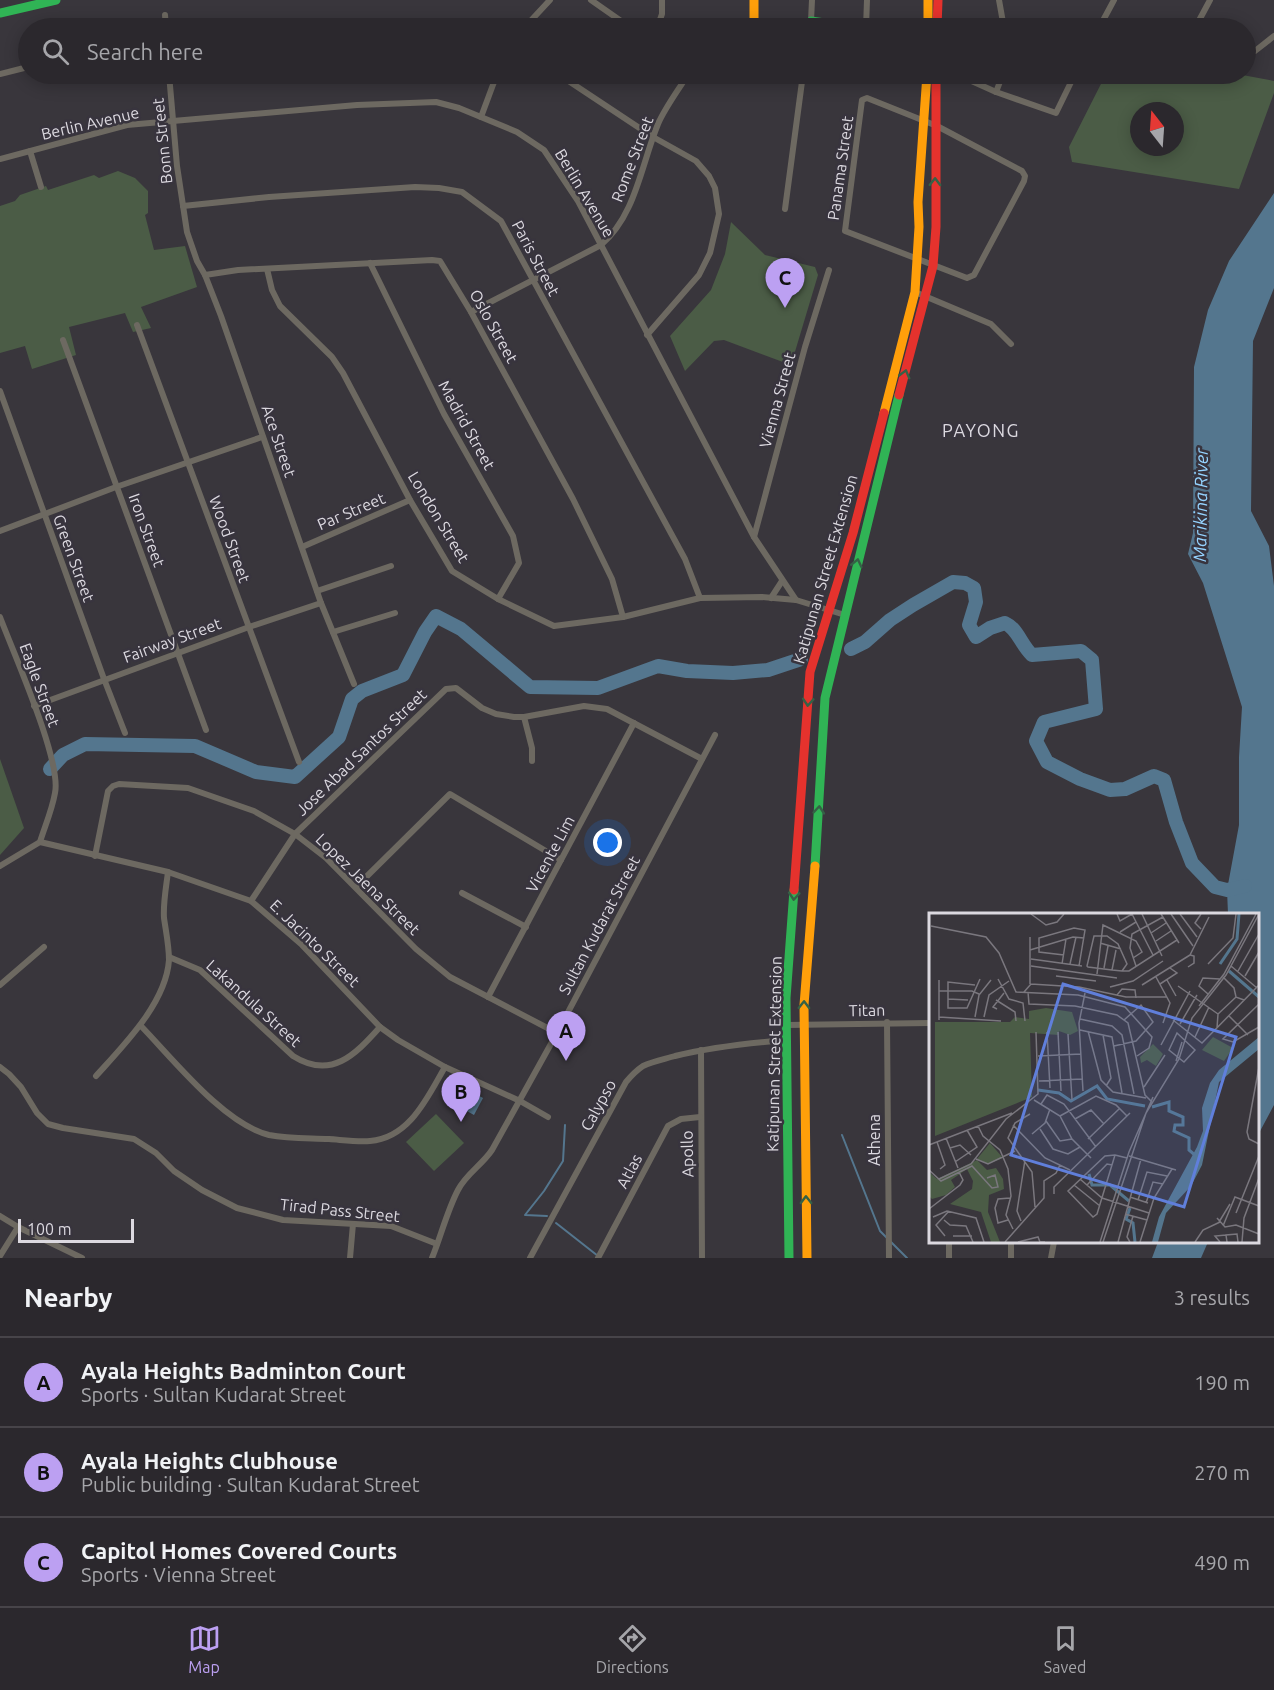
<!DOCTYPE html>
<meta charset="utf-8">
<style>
:root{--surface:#2b282d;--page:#373439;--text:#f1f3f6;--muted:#a6a6aa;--line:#474449;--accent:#bca0f2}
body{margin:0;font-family:Ubuntu,sans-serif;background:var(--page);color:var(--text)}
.compass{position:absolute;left:1130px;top:102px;width:54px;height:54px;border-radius:50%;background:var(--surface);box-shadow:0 3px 15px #0003;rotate:343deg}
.scale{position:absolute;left:18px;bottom:15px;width:116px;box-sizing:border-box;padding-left:6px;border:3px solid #dcd9e0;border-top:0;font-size:16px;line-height:21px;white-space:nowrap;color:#dcd9e0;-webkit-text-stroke:4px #38343e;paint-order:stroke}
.you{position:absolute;left:608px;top:843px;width:21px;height:21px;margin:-15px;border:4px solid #fff;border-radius:50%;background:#1a73e8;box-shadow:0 0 0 9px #1a73e833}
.badge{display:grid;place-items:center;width:39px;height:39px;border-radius:50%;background:var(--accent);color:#111;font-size:20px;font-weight:700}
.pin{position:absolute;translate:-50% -50px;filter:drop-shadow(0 2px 3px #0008)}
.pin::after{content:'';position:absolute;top:32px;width:21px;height:18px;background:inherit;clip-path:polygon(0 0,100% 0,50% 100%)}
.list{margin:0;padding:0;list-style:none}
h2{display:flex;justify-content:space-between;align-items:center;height:78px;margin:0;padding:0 24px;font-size:26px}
h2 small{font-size:20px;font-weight:400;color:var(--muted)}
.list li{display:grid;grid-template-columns:39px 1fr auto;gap:18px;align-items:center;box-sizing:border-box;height:90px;padding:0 24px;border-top:2px solid var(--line)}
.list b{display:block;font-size:22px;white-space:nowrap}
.list p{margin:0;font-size:20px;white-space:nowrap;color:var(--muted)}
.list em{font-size:20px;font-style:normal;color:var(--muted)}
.icon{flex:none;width:33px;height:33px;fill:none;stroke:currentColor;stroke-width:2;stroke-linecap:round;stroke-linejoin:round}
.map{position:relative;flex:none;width:1274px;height:1258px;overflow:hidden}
.search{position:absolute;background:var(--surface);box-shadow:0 3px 15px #0003;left:18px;right:18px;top:18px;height:66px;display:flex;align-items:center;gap:15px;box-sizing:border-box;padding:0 21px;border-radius:33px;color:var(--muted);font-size:22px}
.sheet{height:348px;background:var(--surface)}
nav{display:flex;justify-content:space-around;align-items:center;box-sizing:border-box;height:84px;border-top:2px solid var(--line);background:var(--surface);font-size:16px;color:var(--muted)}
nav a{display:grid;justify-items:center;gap:3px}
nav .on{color:var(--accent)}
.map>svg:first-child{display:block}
.green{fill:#4b5c46;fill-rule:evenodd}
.water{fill:#54768e}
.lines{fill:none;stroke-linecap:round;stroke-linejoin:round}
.stream{stroke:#54768e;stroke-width:2}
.river{stroke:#54768e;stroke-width:14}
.street{stroke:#6d6961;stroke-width:6}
.fast{stroke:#30b455;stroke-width:9}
.slow{stroke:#ff9f0a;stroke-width:9}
.jam{stroke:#e5322d;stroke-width:9}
.oneway{stroke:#356146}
.labels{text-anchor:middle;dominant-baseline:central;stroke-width:5;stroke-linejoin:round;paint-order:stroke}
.street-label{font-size:16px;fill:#dcd9e0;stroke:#38343e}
.neighbourhood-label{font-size:18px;letter-spacing:1.5px;fill:#dcd9e0;stroke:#38343e}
.water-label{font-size:18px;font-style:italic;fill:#95d3ff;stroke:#38343e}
.inset-river{fill:none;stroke:#54768e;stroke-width:3}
.inset-road{fill:none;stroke:#7a777e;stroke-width:1.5}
.view{fill:#607fdb;fill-opacity:0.15;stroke:#607fdb;stroke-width:3}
.inset-edge{fill:none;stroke:#dcd9e0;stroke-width:3}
</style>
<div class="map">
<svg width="1274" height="1258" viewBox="0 0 1274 1258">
<rect width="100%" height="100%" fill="#39363c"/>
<g class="green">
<path d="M1106,74H1237L1274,81V93L1239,189L1072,162L1069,147ZM1139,111H1175V147H1139Z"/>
<polygon points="118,171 135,178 148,191 148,213 145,215 154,250 185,246 197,287 141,307 151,328 133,332 125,313 69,327 76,355 32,369 25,346 0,353 0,206 15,201 20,195 46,186 48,190 94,175 99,178"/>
<polygon points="731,222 765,255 815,267 818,275 791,365 724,340 714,341 685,371 670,336 711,290 725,254"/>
<polygon points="0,759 24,828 0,855"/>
<polygon points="436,1114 464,1143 434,1171 406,1142"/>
</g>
<g class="water">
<polygon points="1274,193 1274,288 1253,341 1251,511 1269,546 1274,586 1274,1105 1258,1135 1258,915 1228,914 1227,890 1239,825 1239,757 1242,707 1203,583 1188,554 1193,533 1194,367 1208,310 1229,261"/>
<polygon points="456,1083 483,1098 474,1115 447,1100"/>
<polygon points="1158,1242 1208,1242 1201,1258 1152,1258"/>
</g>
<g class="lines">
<g class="stream">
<polyline points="842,1135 880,1231 907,1258"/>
<polyline points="547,1216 525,1215 544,1191 563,1161 565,1125"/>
<polyline points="556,1223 598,1256"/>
</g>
<g class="river">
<path d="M851,649L865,642L890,620L913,605L953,582L965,583L974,588L976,602L969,625L976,637L990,628L1005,623C1018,629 1021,645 1032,655L1081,651L1092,660L1096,709L1044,722L1036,741L1047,762L1080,779L1110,790L1125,789L1154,776L1164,780L1176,822L1192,863L1215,887L1227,890L1245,886"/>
<polyline points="50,769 63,755 85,744 195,746 256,772 295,777 339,737 352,699 362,691 403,675 425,632 436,616 461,629 530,687 598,688 658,666 687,671 733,673 768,670 801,659"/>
</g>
<g class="street">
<polyline points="591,0 631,28"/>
<polyline points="999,0 1004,28"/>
<polyline points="165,15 166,28"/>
<polyline points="811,21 812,0"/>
<polyline points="383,28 435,26 451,28"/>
<polyline points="524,28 550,0"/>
<polyline points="657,28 662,14 662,0"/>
<polyline points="866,28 867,0"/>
<polyline points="1099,28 1114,0"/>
<polyline points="1195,28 1210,0"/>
<polyline points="1246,52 1255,51 1274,36"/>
<polyline points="0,74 28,67"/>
<polyline points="169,74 177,166 187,232 197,261 205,275 221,316 321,603 354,684"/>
<polyline points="558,74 653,137 696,161 709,176 715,188 719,214 710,253 699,275 647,335"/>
<polyline points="956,74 996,92 1056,113 1075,74"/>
<polyline points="996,92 1003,74"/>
<polygon points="867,98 937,126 1022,171 1025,176 1024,181 974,275 967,278 845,231 862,100"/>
<polyline points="481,117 497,74"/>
<polyline points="30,151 41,187"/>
<polyline points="0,159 127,125 357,105 436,102 459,108 517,132 544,150 578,201 754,537 796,600 845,615"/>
<polyline points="183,206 269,197 415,187 439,188 462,192 501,221 685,559 700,598"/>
<polyline points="785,209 803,74"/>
<polyline points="370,263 444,414 513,536 519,563 498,599"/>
<polyline points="267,269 272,290 280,306 332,357 343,373 410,500 452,571 498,599 554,626 623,617 700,598 762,597 796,600"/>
<polyline points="205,275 238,270 432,260 440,261 471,312 573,499 612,579 623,617"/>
<polyline points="915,292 991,324 1011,344"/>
<path d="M471,312L601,245C636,215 641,165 658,124C665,108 677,92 687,76V74"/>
<polyline points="137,325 299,762"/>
<polyline points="63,340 206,730"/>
<polyline points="0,391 104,679 125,733"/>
<polyline points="0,531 116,487 262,437"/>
<polyline points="754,537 805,347 829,270"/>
<polyline points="302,547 410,500"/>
<polyline points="317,591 391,566"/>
<polyline points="771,598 782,581"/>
<path d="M0,617C13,652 62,761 55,793C52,810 45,826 40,842L0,866"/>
<polyline points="333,632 395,613"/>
<polyline points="34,706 249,627 321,603"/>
<polyline points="524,717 532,748 532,761"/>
<polyline points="40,842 168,872 251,901 301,944 380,1027 398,1040 445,1067 520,1101 548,1117"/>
<polyline points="95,856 108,791 113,786 119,784 188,788 254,811 295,834 326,858 416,949 450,977 557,1033"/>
<polyline points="356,887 450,794 561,860"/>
<polyline points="462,893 526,927"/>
<polyline points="251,901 295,834 446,689 456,688 482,708 496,714 514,717 524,717 584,706 607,709 702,759"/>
<path d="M169,957L200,970L293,1056C331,1080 355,1055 380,1027"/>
<polyline points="0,985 44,947"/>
<polyline points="488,997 634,723"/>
<polyline points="887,1022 889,1258"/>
<polyline points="787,1025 930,1023"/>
<path d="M141,1026C173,1059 224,1124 269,1135C289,1139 309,1138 329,1139C343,1140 357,1142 370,1141C410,1138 428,1096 445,1067"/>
<polyline points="701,1050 702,1258"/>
<polyline points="0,1067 9,1074 21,1087 37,1113 48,1124 63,1128 134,1139 156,1153 174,1171 202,1190 237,1208 283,1220 391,1226 437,1244"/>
<path d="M96,1076C124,1045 166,1003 169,960C169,946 166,932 164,918C163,903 166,888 168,872"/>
<polyline points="0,1216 18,1227 82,1258"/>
<polyline points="949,1242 949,1258"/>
<polyline points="1011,1242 1011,1258"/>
<polyline points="0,1256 18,1227"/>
<polyline points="350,1258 353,1224"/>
<path d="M432,1258C441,1236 447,1211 458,1190C466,1174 482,1165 492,1150L557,1033L715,735"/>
<path d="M530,1258L626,1082C631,1076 637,1070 643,1066C653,1061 665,1059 675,1056C712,1047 748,1043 787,1040"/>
<polyline points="598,1258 668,1126 681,1119 700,1117"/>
<polyline points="1051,1258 1054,1242"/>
</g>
<g class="fast">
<polyline points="0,13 56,0"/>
<polyline points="810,28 811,21 859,28"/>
<polyline points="815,866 825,698 899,395"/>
<polyline points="789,1258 786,998 794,890"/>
</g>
<g class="slow">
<polyline points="754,0 754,28"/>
<polyline points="928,0 928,28"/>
<polyline points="884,413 915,292 919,227 918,202 927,74"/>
<polyline points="807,1258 804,1005 815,866"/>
</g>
<g class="jam">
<polyline points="937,28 938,0"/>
<polyline points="899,395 933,266 936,227 936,74"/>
<polyline points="794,890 810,672 853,533 884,413"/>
</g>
</g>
<defs><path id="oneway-chevron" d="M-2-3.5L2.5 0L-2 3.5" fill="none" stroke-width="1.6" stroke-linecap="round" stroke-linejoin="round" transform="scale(1.5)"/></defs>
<g class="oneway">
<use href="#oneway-chevron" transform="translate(935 182) rotate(-89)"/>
<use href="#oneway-chevron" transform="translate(905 374) rotate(-75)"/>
<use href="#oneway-chevron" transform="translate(857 563) rotate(-77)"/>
<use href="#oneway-chevron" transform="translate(808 702) rotate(94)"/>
<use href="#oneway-chevron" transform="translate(819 810) rotate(-85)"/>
<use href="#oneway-chevron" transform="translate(794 896) rotate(94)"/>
<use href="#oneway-chevron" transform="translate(804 1005) rotate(-89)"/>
<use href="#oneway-chevron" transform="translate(806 1200) rotate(-91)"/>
</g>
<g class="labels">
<g class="street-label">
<text transform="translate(90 123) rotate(-13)">Berlin Avenue</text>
<text transform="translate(162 141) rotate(-96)">Bonn Street</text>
<text transform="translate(632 159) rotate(-69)">Rome Street</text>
<text transform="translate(840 168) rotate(-82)">Panama Street</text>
<text transform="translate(585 193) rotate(59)">Berlin Avenue</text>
<text transform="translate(536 258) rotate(62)">Paris Street</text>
<text transform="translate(494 326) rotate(61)">Oslo Street</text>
<text transform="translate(777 400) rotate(-75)">Vienna Street</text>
<text transform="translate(467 425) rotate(61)">Madrid Street</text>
<text transform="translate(279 441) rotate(71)">Ace Street</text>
<text transform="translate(351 511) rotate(-23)">Par Street</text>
<text transform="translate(439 517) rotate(59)">London Street</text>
<text transform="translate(147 530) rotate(70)">Iron Street</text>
<text transform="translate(230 539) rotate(70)">Wood Street</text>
<text transform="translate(74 558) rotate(70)">Green Street</text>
<text transform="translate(825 569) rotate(-74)">Katipunan Street Extension</text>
<text transform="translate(172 640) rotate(-20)">Fairway Street</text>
<text transform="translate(40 685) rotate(70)">Eagle Street</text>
<text transform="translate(361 752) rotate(-44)">Jose Abad Santos Street</text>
<text transform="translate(550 854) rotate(-62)">Vicente Lim</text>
<text transform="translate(368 884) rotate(44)">Lopez Jaena Street</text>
<text transform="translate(599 925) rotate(-62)">Sultan Kudarat Street</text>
<text transform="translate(315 943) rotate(44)">E. Jacinto Street</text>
<text transform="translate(254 1003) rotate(42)">Lakandula Street</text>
<text transform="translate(867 1010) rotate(-1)">Titan</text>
<text transform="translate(774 1054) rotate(-89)">Katipunan Street Extension</text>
<text transform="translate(598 1105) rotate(-61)">Calypso</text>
<text transform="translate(874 1140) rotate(-90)">Athena</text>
<text transform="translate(687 1154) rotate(-91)">Apollo</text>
<text transform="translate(629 1171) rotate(-62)">Atlas</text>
<text transform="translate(340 1210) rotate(6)">Tirad Pass Street</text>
</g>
<g class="neighbourhood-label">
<text x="981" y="430">PAYONG</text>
</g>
<g class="water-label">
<text transform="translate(1200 505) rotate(-89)">Marikina River</text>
</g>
</g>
<g transform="translate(929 913)">
<rect width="330" height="330" fill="#39363c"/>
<path d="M117,95L143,99L149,118L141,122L130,118V122L101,120L103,184L6,223V109H81L86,104L100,106V98ZM284,124L304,135L295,148L273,137ZM224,131L234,141L227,153L218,147L212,150L211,144ZM61,230L74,245L59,251L48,246ZM48,247L58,257L67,255L74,266L75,276L60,282L59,299L71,329H62L52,299L21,291L43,276L44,268L38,256L22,267L26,274L17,282L3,286L0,283V259L8,266Z" fill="#4b5c46"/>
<path d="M330,124V136L290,169L273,252L262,273L237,300L229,329H223L230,304L268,234L274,218L273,195L281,170L290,157Z" fill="#54768e"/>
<path class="inset-river" d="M291,51L308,26L310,1M300,58L330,84M109,177L130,180L142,188L168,173L178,186L216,193M223,194L240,189V198L254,204V212H246L245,218L260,225V237L267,243M160,261L163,272H181L200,288M201,295L197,306L204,310L206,329"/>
<path class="inset-road" d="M102,1L117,12L128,9L135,1M188,1L191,8L203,1M203,1L224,42M213,1L233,43M232,1L250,30M242,1L264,33M251,1L268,24M272,1L266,10L272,16M2,13L57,24L70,40L87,79L149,82L196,94L223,124L220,135L208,143M191,19L207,9M222,20L237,10M101,24V71M227,28L242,18M171,30L192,36M101,37L144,24L155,25M135,42L110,39V25L145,15L156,17L150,53M261,42L280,4M102,46L153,53M133,51L137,26M141,51L147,24M279,51L304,25L307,1M102,53L188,65M207,53L201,35L203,21L234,4M302,53L328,75M259,54L265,50V43L261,42M175,55L179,33M183,57L187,37M193,58L198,51L189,31L178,23H165L158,53L159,54L183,57L193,58H200L248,27M309,58L330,21M168,61L174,12L207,28L213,39L204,45M127,63L167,68M316,63L330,39M227,64L241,90L234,110M294,64L305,75L307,84M69,66L80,86L94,90L96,108M10,67V107M238,67L247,83M231,71L248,60L241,55M46,72L19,69V95H38L51,66M213,72L261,42M249,73L289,101M181,74L204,68L234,48M10,78H43L50,81M95,79L102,71L150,74L197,84H238M99,79L100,91L146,93L188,102L199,110L216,182L223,189M279,81L270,73L274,65L291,66M188,82L193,76L206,77L207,85M19,86L39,87M67,87L86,99L87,108M330,91L294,126L304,129L330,114M270,93L295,61L327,1M68,96L64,94L75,80M300,103L319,122M10,104L72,108M46,104L50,82L62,67M55,104L60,82L80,68M151,106L183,113L193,122L205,181M244,107L273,130L330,72M251,111L268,82M288,115L289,101L307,84L315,87M151,117L183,124L193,180M159,118L172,167L184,179L217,185M118,119L121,175M129,119L132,178M248,120L266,137L255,149L240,137ZM139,121L143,187M174,122L182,165L177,173M266,124L280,94M232,132L261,78M185,133L207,128L224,109L212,92L195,107M109,143L152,141M247,148L253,129M330,154L318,219L320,226L330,231M0,157V186M110,168L153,166M215,174L236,142M154,178L150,110L156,80M105,187L131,203L143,226L162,245M112,191L118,182L135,191L167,234M101,201L86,210L79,225L103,259L106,294M131,203L167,183L187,192L198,203M146,206L162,197L175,211M117,208L131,228L143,226M84,212L116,245L141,257M49,213L54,223L71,237L79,256L82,283L77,302L84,316M111,216L124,236L139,241L151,234M103,221L116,210L121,196M17,225L29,255M159,226L190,196M8,229L16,252L11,256M0,232L83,200M21,235L31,232L42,242M186,242L168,301L164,304L139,278L176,243L186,242L198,245M200,243L247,257M47,246L59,251L86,238M26,249L48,234L38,217M0,257L12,268L43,253L63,275L69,274L66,262L58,265M10,266L42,251L77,206L109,181L107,119M151,266L173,285L220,300M145,272L171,293M158,272L178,251L183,252M125,281V274L201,200M201,284L219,290M209,287L218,259L238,263M217,290L224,269L234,271M0,296L31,272L34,267L30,259M307,300L330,243M196,301L218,307M4,304L18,298L47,305L55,329M288,305L296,314L307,312L330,321M15,307L21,312L37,313L44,329M79,307L69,310L66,295L69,286L81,285M92,308L88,298L96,247M290,309L301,291M294,313L306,284L330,293M16,323L7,312L20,298M24,323H43M76,329L115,285V268L127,260L131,252M89,329L109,324L111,329H116M171,329L200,239L224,184M174,329L217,200L250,146L263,105L297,62L330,1M189,329L212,246M201,329L198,324L204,303M211,329L225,285L243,256M266,329L274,317L291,309M291,329L286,323L297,322M298,329L297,322L308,321L309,329M313,329L315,305L330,265"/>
<path class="view" d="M134,71L307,124L255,294L82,242Z"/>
<rect width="330" height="330" class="inset-edge"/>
</g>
</svg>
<svg class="compass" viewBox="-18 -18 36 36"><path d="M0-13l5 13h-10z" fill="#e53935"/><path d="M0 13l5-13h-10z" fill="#a6a6aa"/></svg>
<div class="scale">100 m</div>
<div class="you"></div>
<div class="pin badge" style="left:566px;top:1061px">A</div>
<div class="pin badge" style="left:461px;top:1122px">B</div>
<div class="pin badge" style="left:785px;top:308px">C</div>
<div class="search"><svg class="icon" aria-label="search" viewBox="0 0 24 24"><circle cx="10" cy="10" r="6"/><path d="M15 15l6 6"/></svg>Search here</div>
</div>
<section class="sheet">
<h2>Nearby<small>3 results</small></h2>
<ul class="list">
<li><span class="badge">A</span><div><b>Ayala Heights Badminton Court</b><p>Sports · Sultan Kudarat Street</p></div><em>190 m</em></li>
<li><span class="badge">B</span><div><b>Ayala Heights Clubhouse</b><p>Public building · Sultan Kudarat Street</p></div><em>270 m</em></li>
<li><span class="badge">C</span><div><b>Capitol Homes Covered Courts</b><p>Sports · Vienna Street</p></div><em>490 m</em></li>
</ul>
</section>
<nav>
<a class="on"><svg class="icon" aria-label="map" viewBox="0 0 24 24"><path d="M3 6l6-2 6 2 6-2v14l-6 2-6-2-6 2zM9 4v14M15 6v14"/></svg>Map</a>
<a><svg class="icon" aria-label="directions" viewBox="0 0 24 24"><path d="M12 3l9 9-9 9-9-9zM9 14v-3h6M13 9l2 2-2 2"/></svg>Directions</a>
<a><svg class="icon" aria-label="saved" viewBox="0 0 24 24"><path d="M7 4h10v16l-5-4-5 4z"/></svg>Saved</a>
</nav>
